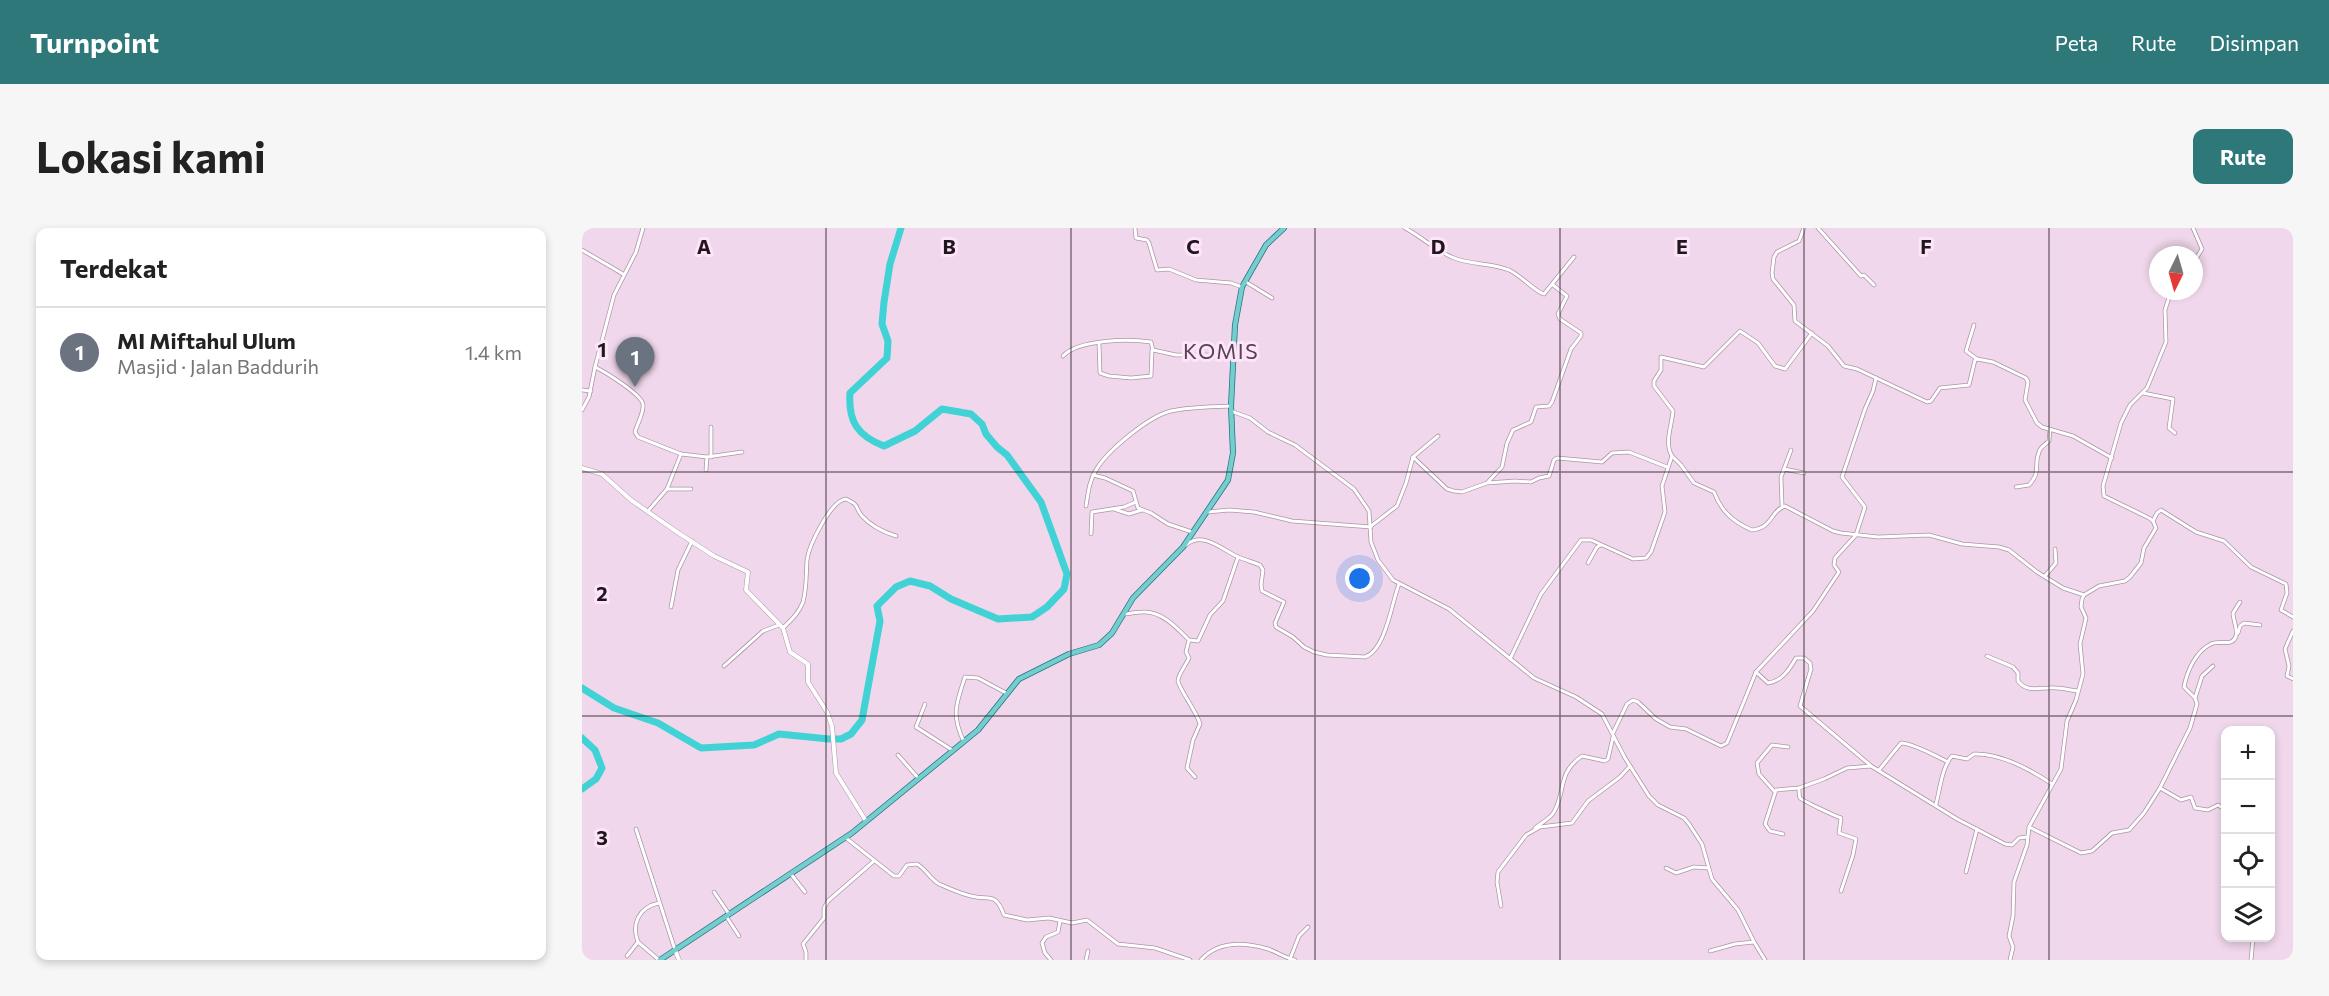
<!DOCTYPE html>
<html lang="id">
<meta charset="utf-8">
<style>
:root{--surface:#fff;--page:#f6f6f6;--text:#222;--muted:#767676;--line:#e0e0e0;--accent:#2e787a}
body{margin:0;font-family:Commissioner,sans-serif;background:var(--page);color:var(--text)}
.controls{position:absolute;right:18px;bottom:18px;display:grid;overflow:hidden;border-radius:12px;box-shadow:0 3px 9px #0003}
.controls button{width:54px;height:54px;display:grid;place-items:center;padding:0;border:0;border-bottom:2px solid var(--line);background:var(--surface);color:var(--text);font:30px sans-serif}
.compass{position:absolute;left:1567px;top:18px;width:54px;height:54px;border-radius:50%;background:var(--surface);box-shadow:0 3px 9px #0003;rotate:185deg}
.you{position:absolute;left:778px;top:351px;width:21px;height:21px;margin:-15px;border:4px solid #fff;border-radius:50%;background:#1a73e8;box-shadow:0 0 0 9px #1a73e833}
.badge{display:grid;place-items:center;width:39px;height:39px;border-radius:50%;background:var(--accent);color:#fff;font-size:20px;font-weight:700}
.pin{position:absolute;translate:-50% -50px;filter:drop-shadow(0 2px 3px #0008)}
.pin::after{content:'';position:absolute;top:32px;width:21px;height:18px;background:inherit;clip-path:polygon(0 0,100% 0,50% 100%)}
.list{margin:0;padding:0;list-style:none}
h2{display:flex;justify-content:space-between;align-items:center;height:78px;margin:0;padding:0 24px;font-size:26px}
h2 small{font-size:20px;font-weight:400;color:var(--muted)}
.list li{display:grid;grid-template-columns:39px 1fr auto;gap:18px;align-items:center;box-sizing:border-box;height:90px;padding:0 24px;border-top:2px solid var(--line)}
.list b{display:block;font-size:22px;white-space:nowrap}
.list p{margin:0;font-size:20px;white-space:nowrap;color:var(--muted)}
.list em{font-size:20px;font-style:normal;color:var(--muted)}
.icon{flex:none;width:33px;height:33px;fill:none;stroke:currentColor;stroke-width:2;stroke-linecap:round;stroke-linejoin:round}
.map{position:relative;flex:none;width:1711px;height:732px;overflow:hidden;border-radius:12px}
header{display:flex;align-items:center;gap:36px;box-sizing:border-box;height:84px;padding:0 30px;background:var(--accent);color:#fff}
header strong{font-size:28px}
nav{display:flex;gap:33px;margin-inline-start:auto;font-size:21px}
.intro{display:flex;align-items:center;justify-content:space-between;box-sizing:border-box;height:144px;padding:0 36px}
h1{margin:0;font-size:42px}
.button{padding:15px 27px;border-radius:12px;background:var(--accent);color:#fff;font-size:21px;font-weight:700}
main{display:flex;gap:36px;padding:0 36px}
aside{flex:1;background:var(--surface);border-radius:12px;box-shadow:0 3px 9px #0003}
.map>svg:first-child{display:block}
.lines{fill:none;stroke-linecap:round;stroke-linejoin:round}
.river{stroke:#40d2d5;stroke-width:7}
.street-casing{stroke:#ac95a7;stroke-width:4.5}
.secondary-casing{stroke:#ac95a7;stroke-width:5}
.primary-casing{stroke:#1c787c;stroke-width:6}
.street{stroke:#fff;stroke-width:3}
.secondary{stroke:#fff;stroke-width:4}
.primary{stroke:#76cdcf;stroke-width:4.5}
.grid{fill:none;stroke:#20171e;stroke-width:1.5;stroke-opacity:0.55}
.labels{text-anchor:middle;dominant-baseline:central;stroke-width:6;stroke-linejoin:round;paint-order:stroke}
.quarter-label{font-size:21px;letter-spacing:1.5px;fill:#564253;stroke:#fde4f8}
.grid-label{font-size:20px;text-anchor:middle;font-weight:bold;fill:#20171e;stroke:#fde4f8;stroke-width:6;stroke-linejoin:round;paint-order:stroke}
</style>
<header>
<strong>Turnpoint</strong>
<nav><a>Peta</a><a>Rute</a><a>Disimpan</a></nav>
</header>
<div class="intro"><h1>Lokasi kami</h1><a class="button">Rute</a></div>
<main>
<aside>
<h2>Terdekat<small></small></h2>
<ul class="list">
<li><span class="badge" style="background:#6b7280">1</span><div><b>MI Miftahul Ulum</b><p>Masjid · Jalan Baddurih</p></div><em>1.4 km</em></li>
</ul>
</aside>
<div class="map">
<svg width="1711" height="732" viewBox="0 0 1711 732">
<rect width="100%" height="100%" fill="#f0d7eb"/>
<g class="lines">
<g class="river">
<path d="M0,460L32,480L76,495L119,520L172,517L197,506L247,511H259L269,506L280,492L298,393L295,378L314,359L328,353L348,358L369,371L416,391L450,389L465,379L482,361L485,346L459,274L425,227L415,219L404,206L400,196L389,186L360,181L333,203L302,218C276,208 266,194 268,165L305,130L306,113L300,96L302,74L308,36L319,0"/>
<polyline points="0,510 13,522 20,540 14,551 0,561"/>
</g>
<g class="street-casing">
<g id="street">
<path d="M61,0L54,24L32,67L13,139C23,144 61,167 61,177C62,185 55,196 53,204L56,209L99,226L125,229L160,224"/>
<polyline points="553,0 554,10 565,12 567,15 575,42 587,41 614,52 649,55 660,59"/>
<path d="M823,0C840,9 854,23 872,30C890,37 910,35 927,42C940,48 953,64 962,66L992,29"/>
<polyline points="1222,0 1217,13 1195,24 1192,29 1190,45 1191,51 1212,77 1213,93 1246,118 1262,138 1275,141 1345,174 1349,173 1358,160 1387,157 1393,132 1395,131 1411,134 1444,150 1446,154 1443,172 1455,195 1460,199 1491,208 1530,230"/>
<polyline points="1236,0 1279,48 1282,47 1292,57"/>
<polyline points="1611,0 1620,21 1612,34"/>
<polyline points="0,22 41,46"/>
<polyline points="664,54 690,70"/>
<polyline points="1392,97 1384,123 1395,131"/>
<polyline points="517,115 518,145 527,148 549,150 569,148 570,122"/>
<path d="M481,128C497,111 547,111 569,114L571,122L594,127H652"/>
<polyline points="0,162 9,163"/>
<polyline points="1561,165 1591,171 1587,200 1593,205"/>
<polyline points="0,182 7,169 13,139"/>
<polyline points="649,183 668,190 686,204 713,217 772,261 787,283 789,314 796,332 811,352 867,381 952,450 994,469 1020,486 1043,530 1067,568 1076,577 1102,590 1107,596 1120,616 1130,651 1156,682 1172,714 1183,732"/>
<path d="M1090,228L1099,237L1112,255L1132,264C1139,283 1151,294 1170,302C1191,300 1188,283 1203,278L1251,303L1259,305L1296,309L1347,307L1380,316L1417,319L1427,322L1455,344L1481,360L1502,367"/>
<polyline points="129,229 129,199"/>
<polyline points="831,229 865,261 872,263 880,264 905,255 933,253 949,254 957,250 967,248 972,232 975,230 1020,234 1030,225 1047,224 1085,239"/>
<polyline points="1202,241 1222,245"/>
<polyline points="124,242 125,229"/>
<polyline points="511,247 523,250 551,263 556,280 569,285 586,296 610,304"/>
<polyline points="906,254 920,239 925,215 931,202 949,194 954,179 967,178 970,174 989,121 999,108 999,105 978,91 976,86 985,68 971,57"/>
<path d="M1434,259L1447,257C1460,243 1451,238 1457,224C1458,219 1463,217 1467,213L1468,201"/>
<polyline points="85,261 109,261"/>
<polyline points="1200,277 1199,249 1209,222"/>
<path d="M504,278C506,266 507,253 514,242C525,223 567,188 589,183C608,179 629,179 649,178"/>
<polyline points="532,281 547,286 560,282"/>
<polyline points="66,283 85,261 99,226"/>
<polyline points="626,284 647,282 672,284 710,293 789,299"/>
<polyline points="1571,293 1575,285 1579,282 1614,304 1642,313 1669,339 1704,356 1705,365 1699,382 1711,389"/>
<polyline points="789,298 815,278 824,255 831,229 856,208"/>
<polyline points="509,306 510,284 542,279 554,274"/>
<path d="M604,317C621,303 639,321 656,329C663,332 671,334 678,337L681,342L679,357L680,363L702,374L693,395L694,399L711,409L722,419L732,424L745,427L783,429C804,422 810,373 817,356"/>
<polyline points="1006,335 1015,319 1019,317"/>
<polyline points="1463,348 1474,335 1473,321"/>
<polyline points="89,379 96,342 110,313"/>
<path d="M541,386C547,386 554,384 561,384C580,383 595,400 607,412L604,424L607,430C604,437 597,445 596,452C595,458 615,484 618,496L611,512L605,540L613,549"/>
<path d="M201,400C209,392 217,385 221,374C225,359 224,346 225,332C227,317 249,272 264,271C279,278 272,279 280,288C289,298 301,304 314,308"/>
<polyline points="1711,403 1703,421 1707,438 1705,448 1711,451"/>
<polyline points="1656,405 1658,398 1662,395 1678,397"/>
<polyline points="608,412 616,413 628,387 641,373 656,329"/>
<path d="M1405,428L1431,439L1436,445V453C1444,464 1456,460 1467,460C1476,459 1487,462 1496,463"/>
<path d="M928,431L959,366L999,312H1009L1051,331L1064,330L1069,324L1083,284L1080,258L1090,228C1082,215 1090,197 1091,183L1072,158V153L1079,142V129L1122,139L1158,103L1176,115L1193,138L1203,141L1230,105"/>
<polyline points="142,438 181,403 197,397"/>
<path d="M1174,444L1186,455C1200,453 1207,442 1214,430H1222L1228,435L1229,441L1218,478L1288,537"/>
<polyline points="1613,470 1620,448 1631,438"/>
<polyline points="343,476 334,499 370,522"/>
<polyline points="1031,505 1045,476 1051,472 1056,474 1074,491 1088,499 1104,501 1139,518 1145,515 1174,444 1231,383 1257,344 1252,337 1253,330 1274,307 1283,279 1260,249 1283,181 1291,163 1294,150"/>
<path d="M382,514C369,487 374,476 383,449L396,450L424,465"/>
<polyline points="316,527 337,551"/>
<path d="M1297,542L1319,515C1330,515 1354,528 1366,534"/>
<path d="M1217,560C1217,562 1217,568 1218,570C1221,573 1253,588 1259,590L1257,605L1274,611L1271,627L1259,663"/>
<polyline points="1578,560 1599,572 1609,569 1613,580 1626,582 1636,577 1644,582"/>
<polyline points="1193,564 1177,546 1175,535 1190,517 1206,519"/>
<path d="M1354,576C1358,561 1360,539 1370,528L1385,531L1392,526C1418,525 1449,542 1470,556"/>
<path d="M1447,599L1499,625L1510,623L1530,605L1547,602L1562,585L1578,560L1608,500L1615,476L1613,470L1602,459C1605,443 1614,423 1629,416C1637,411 1650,420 1654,408C1656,401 1651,392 1651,385L1658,374"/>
<path d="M953,600C959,595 968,591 972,584C984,563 975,545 1000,528L1023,533L1026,531L1031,509"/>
<polyline points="54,601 93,722"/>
<polyline points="1201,606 1188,603 1183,596 1194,562 1217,560 1242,551 1265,540 1289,538 1375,591 1423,616 1430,617 1437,610 1445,609"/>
<path d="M264,610L312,648H317L325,637L335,636C344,641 348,651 357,656C366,660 379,666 389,668C408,673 413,663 422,687L445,692L467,690L490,695L505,692L536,716L573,720L608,732"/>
<polyline points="1084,640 1094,645 1112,639 1126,640"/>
<polyline points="1384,644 1395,601"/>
<polyline points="209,646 223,664"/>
<polyline points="132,664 147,686"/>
<polyline points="919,678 915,654 916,644 944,607 958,599 990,595 1006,573 1038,549 1048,538"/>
<polyline points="144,688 157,708"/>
<polyline points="1128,723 1153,716 1172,714"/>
<polyline points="45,728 56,714"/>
<polyline points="708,731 717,708 726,699"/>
<path d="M77,732L56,714C49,696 57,679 77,675"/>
<polyline points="224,732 224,724 221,716 242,690 242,680 246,673 292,633"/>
<polyline points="469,732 463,725 460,715 464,709 476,704 478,693"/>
<polyline points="504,732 506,723"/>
<path d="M619,732C636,713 662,714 686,721C695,724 703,730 713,732"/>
<polyline points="1428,732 1431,719 1427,708 1431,688 1432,654 1445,617 1447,599 1479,541 1485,493 1494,472 1501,446 1498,416 1504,390 1499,379 1500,371 1502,367 1517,358 1543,353 1548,349 1559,335 1562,320 1574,300 1571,293 1567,290 1522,268 1521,258 1539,195 1548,177 1565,160 1584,114 1583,82 1589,63"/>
<polyline points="1669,732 1671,710"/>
</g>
</g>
<g class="secondary-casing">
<g id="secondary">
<polyline points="0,240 20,246 49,272 95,304 132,328 166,344 164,362 201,400 208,424 226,436 226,454 245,484 250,498 254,545 284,593"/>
<polyline points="93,722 97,732"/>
</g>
</g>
<g class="primary-casing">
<polyline id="primary" points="78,732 270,605 396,502 437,451 487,426 517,417 530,405 551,370 601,319 646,252 651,225 649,178 653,97 660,59 684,17 702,0"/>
</g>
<use href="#street" class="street"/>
<use href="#secondary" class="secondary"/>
<use href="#primary" class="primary"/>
</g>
<path class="grid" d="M244,0V732M489,0V732M733,0V732M978,0V732M1222,0V732M1467,0V732M0,244H1711M0,488H1711"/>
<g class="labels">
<g class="quarter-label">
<text x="639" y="122">KOMIS</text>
</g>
</g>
<g class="grid-label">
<text x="122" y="26">A</text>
<text x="367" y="26">B</text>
<text x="611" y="26">C</text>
<text x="856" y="26">D</text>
<text x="1100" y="26">E</text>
<text x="1344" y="26">F</text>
<text x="20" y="129">1</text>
<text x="20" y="373">2</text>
<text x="20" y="617">3</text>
</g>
</svg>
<div class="controls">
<button>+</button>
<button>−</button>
<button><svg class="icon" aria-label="locate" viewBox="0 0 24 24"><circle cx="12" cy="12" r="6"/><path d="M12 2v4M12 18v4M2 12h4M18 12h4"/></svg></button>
<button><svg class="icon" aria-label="layers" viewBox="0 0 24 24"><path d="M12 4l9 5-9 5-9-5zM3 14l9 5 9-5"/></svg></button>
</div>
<svg class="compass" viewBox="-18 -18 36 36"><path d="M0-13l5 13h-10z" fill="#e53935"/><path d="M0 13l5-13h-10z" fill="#767676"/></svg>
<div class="you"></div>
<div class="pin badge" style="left:53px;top:159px;background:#6b7280">1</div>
</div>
</main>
